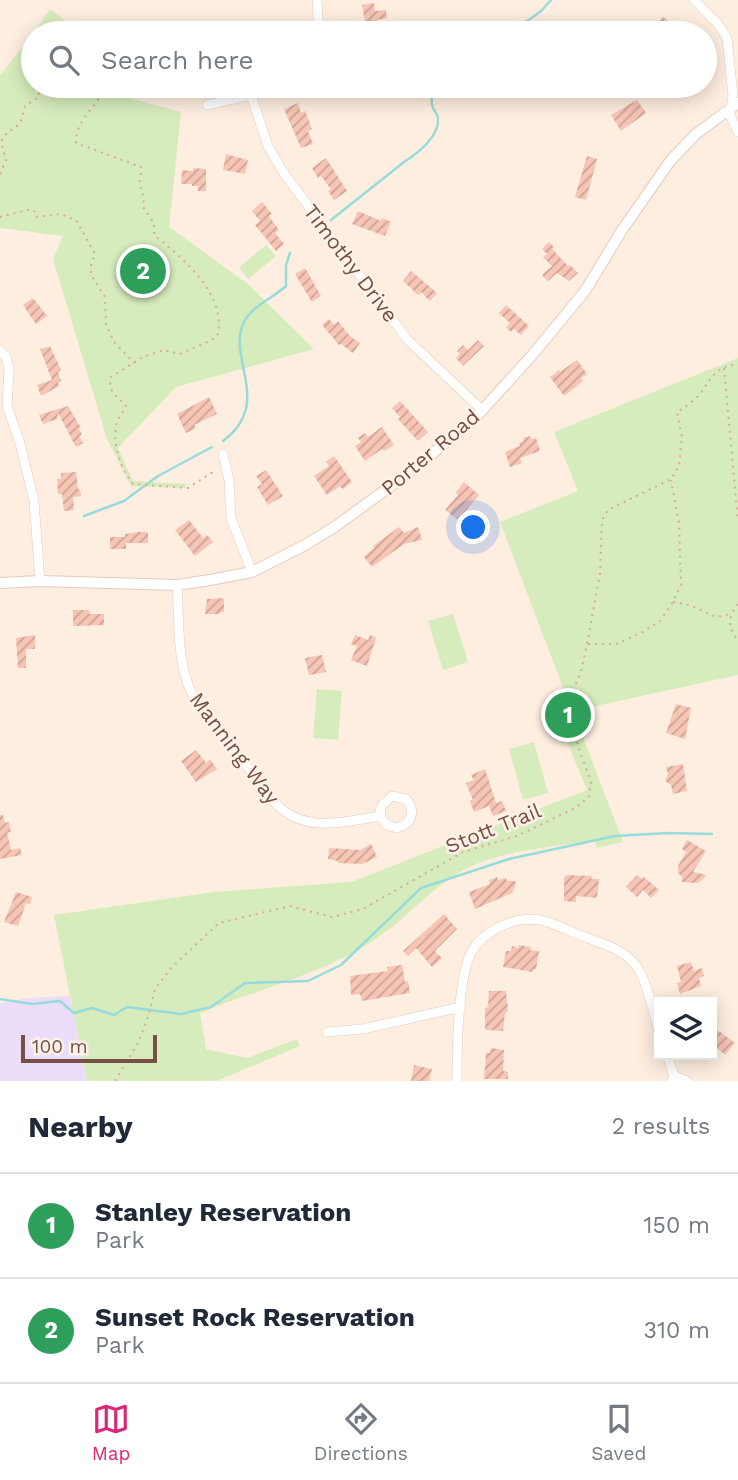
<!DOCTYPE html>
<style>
:root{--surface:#fff;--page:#f2f2f3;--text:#1f2937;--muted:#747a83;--line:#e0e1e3;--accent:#db2777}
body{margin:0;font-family:"Work Sans",sans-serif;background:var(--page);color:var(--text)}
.controls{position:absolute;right:21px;bottom:21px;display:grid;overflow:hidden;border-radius:0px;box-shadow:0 4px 18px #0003}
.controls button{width:63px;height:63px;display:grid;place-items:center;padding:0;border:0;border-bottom:2px solid var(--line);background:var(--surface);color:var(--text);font:35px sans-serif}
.scale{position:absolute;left:21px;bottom:18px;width:136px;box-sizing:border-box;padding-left:7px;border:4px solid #764f45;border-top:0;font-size:19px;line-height:24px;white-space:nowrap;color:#764f45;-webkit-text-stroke:5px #fff2e8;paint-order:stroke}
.you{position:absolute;left:474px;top:528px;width:24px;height:24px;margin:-18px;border:5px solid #fff;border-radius:50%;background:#1a73e8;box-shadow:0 0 0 10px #1a73e833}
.badge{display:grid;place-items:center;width:46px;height:46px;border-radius:50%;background:var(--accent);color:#fff;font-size:23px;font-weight:700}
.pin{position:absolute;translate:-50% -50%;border:4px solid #fff;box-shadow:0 2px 7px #0006}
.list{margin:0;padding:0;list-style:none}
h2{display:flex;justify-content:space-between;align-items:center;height:91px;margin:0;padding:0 28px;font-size:30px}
h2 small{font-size:23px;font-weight:400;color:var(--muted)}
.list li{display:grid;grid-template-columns:46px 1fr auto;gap:21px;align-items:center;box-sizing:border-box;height:105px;padding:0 28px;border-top:2px solid var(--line)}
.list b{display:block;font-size:26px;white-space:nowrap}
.list p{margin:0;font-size:23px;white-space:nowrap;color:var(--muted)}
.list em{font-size:23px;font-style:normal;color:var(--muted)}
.icon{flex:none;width:38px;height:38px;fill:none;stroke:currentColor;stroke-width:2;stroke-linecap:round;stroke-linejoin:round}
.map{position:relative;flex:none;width:738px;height:1081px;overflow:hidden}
.search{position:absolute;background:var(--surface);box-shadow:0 4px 18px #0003;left:21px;right:21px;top:21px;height:77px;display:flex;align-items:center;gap:18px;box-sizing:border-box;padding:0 24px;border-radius:38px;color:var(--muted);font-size:26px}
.sheet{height:301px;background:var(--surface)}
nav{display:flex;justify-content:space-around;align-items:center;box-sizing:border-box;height:98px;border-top:2px solid var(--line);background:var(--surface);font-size:19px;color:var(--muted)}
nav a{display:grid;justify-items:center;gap:4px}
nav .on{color:var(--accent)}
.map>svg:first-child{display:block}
.education{fill:#ebddfa}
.green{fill:#d7ecbd}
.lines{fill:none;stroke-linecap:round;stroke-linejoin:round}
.stream{stroke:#98dbdb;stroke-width:2.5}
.building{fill:url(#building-hatch)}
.minor-casing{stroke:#e5cabe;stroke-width:10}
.tertiary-casing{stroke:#e5cabe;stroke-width:12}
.path{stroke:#daa898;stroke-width:2;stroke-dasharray:2 5;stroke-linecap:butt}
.minor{stroke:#fff;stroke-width:9}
.tertiary{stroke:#fff;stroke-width:10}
.labels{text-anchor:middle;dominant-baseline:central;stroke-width:5;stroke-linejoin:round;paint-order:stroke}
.street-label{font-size:21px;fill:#764f45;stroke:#fff2e8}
</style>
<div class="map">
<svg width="738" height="1081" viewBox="0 0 738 1081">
<defs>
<pattern id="building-hatch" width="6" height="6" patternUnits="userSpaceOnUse" patternTransform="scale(1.75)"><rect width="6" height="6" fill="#f6c5b5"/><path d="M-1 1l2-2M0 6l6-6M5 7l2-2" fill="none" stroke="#cca295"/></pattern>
</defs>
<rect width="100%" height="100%" fill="#feeee0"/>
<polygon class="education" points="70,996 87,1081 0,1081 0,1003 27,998"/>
<g class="green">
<polygon points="50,9 81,33 34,33"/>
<polygon points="33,35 33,86 124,86 122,96 181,112 169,227 248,284 314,349 176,387 118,448 133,481 186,484 186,488 131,486 107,439 53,259 63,236 0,228 0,75"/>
<polygon points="266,245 276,256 248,279 239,267"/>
<path d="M738,358V675L573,711L623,842L597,848L594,841C554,846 499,851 464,870C431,888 407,918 376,939C324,974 258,989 200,1013L206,1049L247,1058L297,1039L300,1046L217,1081H87L54,915L214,892L351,882L587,790L560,725L565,723L556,702L567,698L500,522L578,491L554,432Z"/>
<polygon points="453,614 468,662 443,670 428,621"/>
<polygon points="317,689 342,691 338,740 313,738"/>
<polygon points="534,742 548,793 523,800 509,749"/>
</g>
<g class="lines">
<g class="stream">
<polyline points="508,33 519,32 526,22 541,11 551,0"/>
<path d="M331,220L404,162C417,154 440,136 438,118C438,116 434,110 433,108C430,100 432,94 434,86"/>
<path d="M223,441C275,402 224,356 245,320C254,305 273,298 286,286V265L290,253"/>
<polyline points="84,516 124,501 158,476 212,447"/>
<polyline points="0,999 32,1004 60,1001 74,1013 92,1008 114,1015 127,1007 181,1014 211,1007 245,983 308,981 341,965 421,888 509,859 615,836 669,833 712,834"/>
</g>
</g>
<g class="building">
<polygon points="374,3 375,11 386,10 387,18 377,20 379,33 367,33 362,5"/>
<polygon points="663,17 675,26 673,28 678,33 646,33"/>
<polygon points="637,100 646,113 621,131 611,115"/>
<polygon points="298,103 301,113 305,111 312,129 308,131 313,144 301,148 284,109"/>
<polygon points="226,154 248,160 245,174 223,170"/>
<polygon points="587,156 597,159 586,200 575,197"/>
<polygon points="326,158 347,191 334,200 328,191 331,189 321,176 318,178 312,168"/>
<polygon points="193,168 206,169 206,191 198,191 198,186 192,186 192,184 181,184 182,170 193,171"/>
<polygon points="262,202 272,214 269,216 279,230 275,233 284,244 276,251 255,225 260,221 252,211"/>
<polygon points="358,211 381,221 382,218 391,222 385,236 352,224"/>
<polygon points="549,242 554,247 552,249 568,266 570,265 578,273 569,281 557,273 548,281 542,275 552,266 543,257 547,254 542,249"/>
<polygon points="305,268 321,296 312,302 295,274"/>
<polygon points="411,271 437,293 430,301 421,292 418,295 403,281"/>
<polygon points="33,298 47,316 36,324 23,305"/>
<polygon points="506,305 529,326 521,335 514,329 511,332 506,327 510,323 499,313"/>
<polygon points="329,319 334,325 338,321 350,336 360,343 353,353 341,344 339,345 322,325"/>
<polygon points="478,340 484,346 463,366 456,358 460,354 457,351 463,345 468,350"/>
<polygon points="50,346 61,370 58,372 61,381 58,382 59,386 41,396 37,385 52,380 40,349"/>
<polygon points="577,360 587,374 581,378 583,381 564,396 550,377 559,370 560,372"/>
<polygon points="209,397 217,414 194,425 196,428 186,433 177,414"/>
<polygon points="400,401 428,432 418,441 398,419 400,417 392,408"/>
<polygon points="68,406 81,428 79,429 82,435 79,436 83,443 76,447 58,413 57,419 43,424 39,415"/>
<polygon points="382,427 394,445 384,451 382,449 365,461 355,446 361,442 358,438 365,433 368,437"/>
<polygon points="530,436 531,439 536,438 540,451 520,458 522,463 510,467 505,452 520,446 519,443 524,441 523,438"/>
<polygon points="334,456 352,482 343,489 340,486 327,495 314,476 329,466 326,462"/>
<polygon points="266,470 283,496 268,505 257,487 262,484 256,476"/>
<polygon points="76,472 78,490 80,489 81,496 73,497 74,510 64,511 62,494 58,494 57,479 61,479 61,473"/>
<polygon points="464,482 479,495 458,520 445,510 458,495 456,492"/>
<polygon points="189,520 203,538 207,535 213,542 195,556 175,530"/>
<polygon points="399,527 404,533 418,527 422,540 404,544 372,567 364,557 374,548 373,546"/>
<polygon points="138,532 148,532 148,543 126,543 126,549 110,549 110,537 125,537 125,534"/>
<polygon points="224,598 224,612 220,612 220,614 205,614 207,599"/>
<polygon points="73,610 89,610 89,614 104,614 104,625 73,626"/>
<polygon points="35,635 35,649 26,649 26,668 18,668 16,638"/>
<polygon points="355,635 368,640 370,635 376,638 367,666 351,660 357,646 351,644"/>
<polygon points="322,655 326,672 309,675 305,658"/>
<polygon points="676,704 691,708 685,739 666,733"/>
<polygon points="196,750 206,763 210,759 217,769 196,782 181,761"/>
<polygon points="683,764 687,791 673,794 671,785 665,781 668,774 666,767"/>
<polygon points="485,769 496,803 502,801 506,811 493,816 489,806 474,812 470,801 473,800 466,783 474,780 471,775"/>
<polygon points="0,815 3,815 5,823 9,822 11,832 7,833 11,850 20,848 22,855 0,859"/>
<polygon points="687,840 706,851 693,872 707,875 698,883 682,882 682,877 678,873 678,866 686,852 682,849"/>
<polygon points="371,844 377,857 362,864 338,863 338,861 328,859 329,848 360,850"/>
<polygon points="566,875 592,876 591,879 599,879 597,898 576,896 576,902 564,901 564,878"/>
<polygon points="637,875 642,879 644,877 659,890 651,898 643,890 637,897 626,887"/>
<polygon points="497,877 498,880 506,878 507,881 515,881 516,884 512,893 475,909 469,892 490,884 489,880"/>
<polygon points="16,892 32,897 30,904 26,903 18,926 4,922"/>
<polygon points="444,914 457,929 435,951 442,958 432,967 416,948 408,956 403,951"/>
<polygon points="519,945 531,947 530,950 539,951 536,969 533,969 532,972 503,967 506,951 511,951 512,946 519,948"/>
<polygon points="691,962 694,971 702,968 704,976 699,978 701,986 680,994 677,983 681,982 677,966"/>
<polygon points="402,965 405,982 408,981 410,993 362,1001 360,994 351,995 350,976 388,971 387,967"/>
<polygon points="489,991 506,991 508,1011 505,1013 503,1031 485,1030 485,1008 488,1007"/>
<polygon points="712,1026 735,1043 725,1055 712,1044"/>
<polygon points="491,1048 504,1050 503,1071 508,1072 508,1079 484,1079 486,1053 490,1053"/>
<polygon points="414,1065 432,1069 429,1081 411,1081"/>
</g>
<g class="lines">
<g class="minor-casing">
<g id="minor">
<polyline points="317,0 319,33"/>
<polyline points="694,0 718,24 727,38 733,96 730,115 738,132"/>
<polyline points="251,95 268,146 283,172 407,339 482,410"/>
<polyline points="207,105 251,95 277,86"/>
<polyline points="0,350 6,357 9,369 7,406 20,443 34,501 40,581"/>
<polyline points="223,454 229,480 231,518 252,572"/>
<path d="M177,585C180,622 175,670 197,702L278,806C308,833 344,822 380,816L387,825L397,828C412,824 416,811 406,799L392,796L381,806L380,816"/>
<polyline points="327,1032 363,1029 461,1007"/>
<polyline points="667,1055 674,1076 672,1081"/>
<polyline points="674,1076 687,1081"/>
<path d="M457,1081C457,1051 458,978 471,953C483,930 515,916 540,920C555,923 571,932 585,937C606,945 627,950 639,970C648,986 654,1014 659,1032"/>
</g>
</g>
<g class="tertiary-casing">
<polyline id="tertiary" points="0,583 40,581 177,585 210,580 252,572 305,545 336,526 414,469 476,417 534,353 585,291 622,230 671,160 696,134 738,103"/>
</g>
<g class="path">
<polyline points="53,33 58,27 67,26 73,33"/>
<polyline points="117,33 121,21"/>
<path d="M104,86C98,109 76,117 76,143L141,167C142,171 141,174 140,178C138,187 146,195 143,207L154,223V235C182,258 226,293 218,334L212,340L180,354L164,350L143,357L111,377C107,393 118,396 126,406C123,413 117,418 116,426C113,446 120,468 133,484L188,488L216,470"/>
<polyline points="0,174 6,160 1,142 6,134 18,125 22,119 25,106 39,97 38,86"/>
<polyline points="0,217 31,209 35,212 36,217 60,214 76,220 95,254 91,265 91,275 105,297 106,324 114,342 134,363"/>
<polyline points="724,368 738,521"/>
<polyline points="673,602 690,605 716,617 730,614"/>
<path d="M738,604C728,617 727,627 738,640"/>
<polyline points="588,644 616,644 641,633 660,621 673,602 681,585 679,523 671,480"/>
<path d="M115,1081L138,1043L149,1014L155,989L172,967L219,923L290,906L332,917L363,909L463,852L517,836L575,808L589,797L591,781L581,755L567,707L581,671L587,644L600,574L602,520L608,510L671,479L679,466L682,437L677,412C685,407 694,401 700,394C711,378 716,366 738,364"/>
</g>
<use href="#minor" class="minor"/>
<use href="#tertiary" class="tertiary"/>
</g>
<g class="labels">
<g class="street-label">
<text transform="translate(351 263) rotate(53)">Timothy Drive</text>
<text transform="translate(430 452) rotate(-40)">Porter Road</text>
<text transform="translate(235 748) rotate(53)">Manning Way</text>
<text transform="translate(493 828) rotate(-22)">Stott Trail</text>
</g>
</g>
</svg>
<div class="controls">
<button><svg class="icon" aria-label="layers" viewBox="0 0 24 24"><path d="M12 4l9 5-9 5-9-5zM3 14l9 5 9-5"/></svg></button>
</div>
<div class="scale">100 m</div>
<div class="you"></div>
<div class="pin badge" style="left:568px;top:715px;background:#2e9e5b">1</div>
<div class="pin badge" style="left:143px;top:271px;background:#2e9e5b">2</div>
<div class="search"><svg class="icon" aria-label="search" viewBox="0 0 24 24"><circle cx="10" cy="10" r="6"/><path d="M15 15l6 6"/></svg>Search here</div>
</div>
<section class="sheet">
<h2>Nearby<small>2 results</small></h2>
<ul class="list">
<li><span class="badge" style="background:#2e9e5b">1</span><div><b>Stanley Reservation</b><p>Park</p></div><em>150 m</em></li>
<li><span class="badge" style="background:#2e9e5b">2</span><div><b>Sunset Rock Reservation</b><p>Park</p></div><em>310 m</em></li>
</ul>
</section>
<nav>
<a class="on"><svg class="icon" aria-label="map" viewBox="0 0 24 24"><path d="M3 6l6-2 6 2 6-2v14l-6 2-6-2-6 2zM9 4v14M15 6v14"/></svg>Map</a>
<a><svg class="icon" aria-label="directions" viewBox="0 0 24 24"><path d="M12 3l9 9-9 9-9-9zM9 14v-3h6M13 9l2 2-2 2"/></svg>Directions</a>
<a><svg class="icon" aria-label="saved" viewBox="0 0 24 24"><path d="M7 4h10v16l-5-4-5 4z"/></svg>Saved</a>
</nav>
